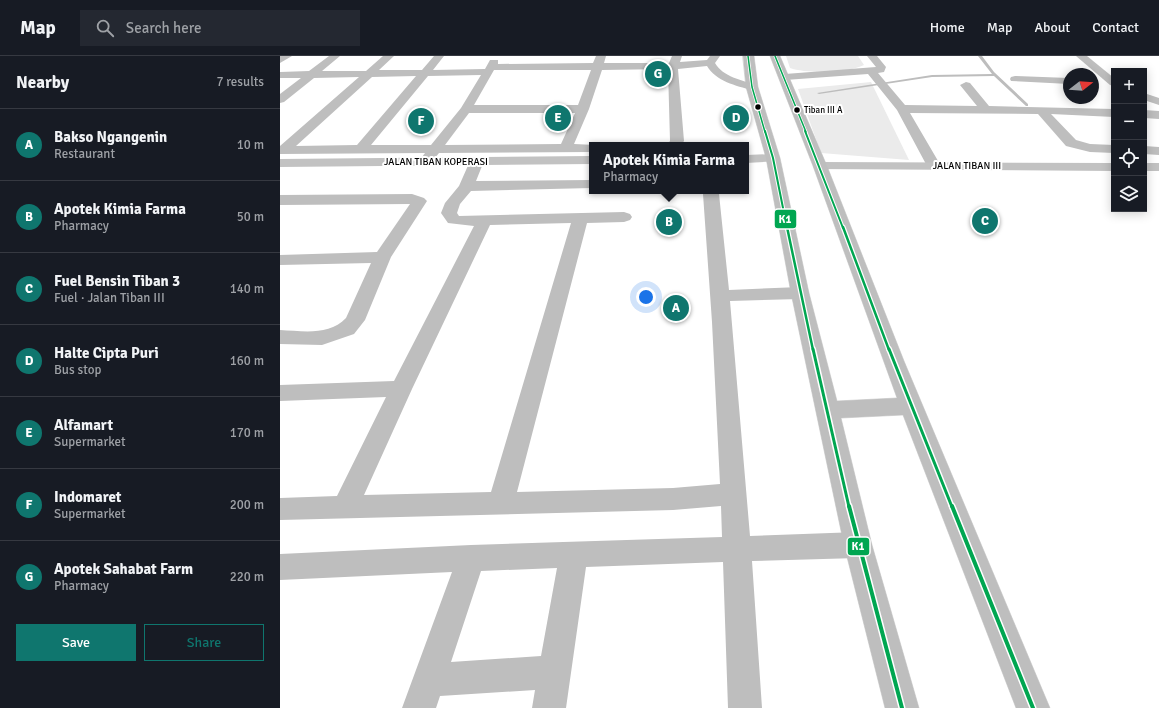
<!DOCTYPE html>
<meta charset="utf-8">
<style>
:root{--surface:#171b24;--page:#242831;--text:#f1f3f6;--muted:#9ea1a6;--line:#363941;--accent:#0f766e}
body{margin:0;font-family:Signika,sans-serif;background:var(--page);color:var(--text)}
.controls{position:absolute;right:12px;top:12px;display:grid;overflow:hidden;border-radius:0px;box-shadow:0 2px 10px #0003}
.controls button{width:36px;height:36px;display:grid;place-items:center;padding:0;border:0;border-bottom:1px solid var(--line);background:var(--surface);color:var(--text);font:20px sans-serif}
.compass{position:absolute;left:783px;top:12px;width:36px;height:36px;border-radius:50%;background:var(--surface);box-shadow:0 2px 10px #0003;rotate:73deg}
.you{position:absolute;left:366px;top:241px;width:14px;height:14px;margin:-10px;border:3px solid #fff;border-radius:50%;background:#1a73e8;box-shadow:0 0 0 6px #1a73e833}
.badge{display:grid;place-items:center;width:26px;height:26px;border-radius:50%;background:var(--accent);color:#fff;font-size:13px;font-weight:700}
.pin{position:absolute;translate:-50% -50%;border:2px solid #fff;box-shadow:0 1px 4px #0006}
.popup{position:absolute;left:309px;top:86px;width:160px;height:52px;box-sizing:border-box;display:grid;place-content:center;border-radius:0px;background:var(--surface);filter:drop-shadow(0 1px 3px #0005);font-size:13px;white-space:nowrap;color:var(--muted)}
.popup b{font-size:15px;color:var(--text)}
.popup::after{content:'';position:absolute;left:50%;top:100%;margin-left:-8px;border:8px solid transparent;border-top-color:var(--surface)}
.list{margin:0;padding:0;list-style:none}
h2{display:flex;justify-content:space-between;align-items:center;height:52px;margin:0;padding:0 16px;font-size:17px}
h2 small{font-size:13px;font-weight:400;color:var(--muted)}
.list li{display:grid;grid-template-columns:26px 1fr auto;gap:12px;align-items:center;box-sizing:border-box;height:72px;padding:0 16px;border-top:1px solid var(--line)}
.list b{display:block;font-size:15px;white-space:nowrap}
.list p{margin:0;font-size:13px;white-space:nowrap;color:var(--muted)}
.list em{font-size:13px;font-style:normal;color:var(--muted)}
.actions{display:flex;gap:8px;padding:12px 16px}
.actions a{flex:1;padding:9px 0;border:1px solid var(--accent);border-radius:0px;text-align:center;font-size:14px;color:var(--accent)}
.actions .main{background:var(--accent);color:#fff}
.icon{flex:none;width:22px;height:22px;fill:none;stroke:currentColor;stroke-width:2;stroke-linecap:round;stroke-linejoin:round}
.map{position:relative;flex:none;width:879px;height:652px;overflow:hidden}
header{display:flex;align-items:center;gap:24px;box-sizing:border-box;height:56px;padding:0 20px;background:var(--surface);border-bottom:1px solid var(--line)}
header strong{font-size:19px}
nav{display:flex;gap:22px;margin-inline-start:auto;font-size:14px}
.search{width:280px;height:36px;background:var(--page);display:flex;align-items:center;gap:10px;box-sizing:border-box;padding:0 14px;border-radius:0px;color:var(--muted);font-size:15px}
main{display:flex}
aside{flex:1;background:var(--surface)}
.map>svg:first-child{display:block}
.green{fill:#ebebeb}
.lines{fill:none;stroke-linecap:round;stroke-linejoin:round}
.stream{fill:#bdbdbd;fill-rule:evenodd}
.highway-casing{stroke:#dbdbdb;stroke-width:1}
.street{fill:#bebebe;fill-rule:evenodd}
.secondary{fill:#c2c2c2;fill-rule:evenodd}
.highway{fill:#bebebe;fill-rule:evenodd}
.bus-1-far4-casing{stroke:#fff;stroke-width:3}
.bus-1-far3-casing{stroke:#fff;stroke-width:4}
.bus-1-far2-casing{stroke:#fff;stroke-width:5}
.bus-1-far1-casing{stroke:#fff;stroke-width:6}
.bus-1-casing{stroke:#fff;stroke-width:7}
.bus-1-far4{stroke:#00a651;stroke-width:1.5}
.bus-1-far3{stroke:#00a651;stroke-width:2}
.bus-1-far2{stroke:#00a651;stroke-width:2.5}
.bus-1-far1{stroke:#00a651;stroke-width:3}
.bus-1{stroke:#00a651;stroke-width:4}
.bus-dot{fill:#000;stroke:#fff;stroke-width:1.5}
.labels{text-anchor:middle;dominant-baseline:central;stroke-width:4;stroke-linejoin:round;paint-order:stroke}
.far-bus-label{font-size:9px;fill:#000;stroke:#fff;text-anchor:start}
.far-street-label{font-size:10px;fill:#000;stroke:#fff}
.line-badge{stroke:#fff;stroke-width:1.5}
.badge-label{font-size:11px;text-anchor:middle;font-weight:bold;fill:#fff}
</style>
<header>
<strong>Map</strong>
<div class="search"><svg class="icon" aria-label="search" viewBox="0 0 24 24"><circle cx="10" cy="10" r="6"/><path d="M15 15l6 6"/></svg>Search here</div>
<nav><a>Home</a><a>Map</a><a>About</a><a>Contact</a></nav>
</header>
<main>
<aside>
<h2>Nearby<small>7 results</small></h2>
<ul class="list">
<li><span class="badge">A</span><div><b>Bakso Ngangenin</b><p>Restaurant</p></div><em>10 m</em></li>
<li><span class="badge">B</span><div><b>Apotek Kimia Farma</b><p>Pharmacy</p></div><em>50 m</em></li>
<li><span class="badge">C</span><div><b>Fuel Bensin Tiban 3</b><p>Fuel · Jalan Tiban III</p></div><em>140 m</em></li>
<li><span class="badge">D</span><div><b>Halte Cipta Puri</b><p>Bus stop</p></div><em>160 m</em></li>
<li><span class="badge">E</span><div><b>Alfamart</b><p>Supermarket</p></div><em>170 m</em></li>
<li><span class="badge">F</span><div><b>Indomaret</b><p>Supermarket</p></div><em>200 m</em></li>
<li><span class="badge">G</span><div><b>Apotek Sahabat Farm</b><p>Pharmacy</p></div><em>220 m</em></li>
</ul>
<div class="actions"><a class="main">Save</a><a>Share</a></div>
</aside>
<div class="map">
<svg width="879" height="652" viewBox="0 0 879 652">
<rect width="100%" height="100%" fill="#fff"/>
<g class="green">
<path d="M506,0H578L584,9C568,17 527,18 510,12Z"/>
<polygon points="591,26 629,104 541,97 518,33"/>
</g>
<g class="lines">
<polygon class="stream" points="698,0 702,0 714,16 748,48 748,50 746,50 714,20 652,21 539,38 537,37 652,19 712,18"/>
<g class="highway-casing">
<polygon id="highway" points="463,0 474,0 478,31 500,102 529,237 557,345 617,342 533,110 490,0 500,0 547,110 624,305 770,652 736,652 623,359 561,362 592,489 639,652 605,652 564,489 511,237 486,102 466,31"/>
</g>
<g class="street">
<polygon points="0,0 12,0 0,7"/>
<path d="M49,0H60L42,15H86L103,0H114L99,14H142L154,0H164L153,14L205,13L210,4H218V8L313,7L316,0H326L324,7H389L392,0H402L400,6L427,4L430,0H440L435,7C443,21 462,24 476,29L478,31L472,34C456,30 436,25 427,10L398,13L404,85L401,89H387L390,85L388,13L322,14L309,53L294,88L316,89H312V96L159,97C154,103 152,106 144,104L142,101L145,97L0,98V90L79,21L34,22L4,46L0,47V38L21,22H0V16L29,15ZM214,14H311L298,49H194ZM201,19L181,52L151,89H91L148,20ZM136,20L77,89L16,90L92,21ZM189,57H295L281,88L165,89Z"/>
<polygon points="587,0 597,0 606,11 604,16 598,17 625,49 697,50 680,29 686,26 690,27 709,50 834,53 834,61 771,58 796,84 810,88 834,89 834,97 810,96 786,90 758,58 630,57 661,110 659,113 649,113 647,110 617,54 588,18 505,24 500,21 505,18 596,11"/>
<polygon points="796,0 807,0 834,22 834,30 830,29"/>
<polygon points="735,20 789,22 789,28 731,25 730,23 731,21"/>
<polygon points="864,37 879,42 879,49 864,44"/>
<polygon points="864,54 879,55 879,63 864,62"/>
<polygon points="864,90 879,91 879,99 864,98"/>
<path d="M197,101L202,102L204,105L196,125L312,124V132L191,135L180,148L177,157L179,160L344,156L350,158L352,161L350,164L344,166L307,167L237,436L393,432L440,428L432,266L423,138L422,135H436L439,138L449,234L520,231L527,233L529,237L527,241L520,243L450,245L470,480L578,476L588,480L592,489L588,498L578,502L472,505L482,652H448L443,506L306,511L286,652H252L255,634L160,640L156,652H122L172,516L0,524V498L191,489L442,481L441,450L393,454L0,464V442L57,440L106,341L0,345V329L114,325L194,170L168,167L161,157L165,147L179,130L190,105L192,102ZM291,167L211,436L84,439L132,333L210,169ZM277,512L261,600L171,606L201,515Z"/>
<path d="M132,138L144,142L147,145L111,201L85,264L74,278L42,289L0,288V274C23,275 49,280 66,262L91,207L0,209V199L97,196L130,148L0,149V139Z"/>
</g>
<g class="secondary">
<polygon points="493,98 498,99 500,102 498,105 466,107 466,99"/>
<polygon points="312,100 312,108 0,111 0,103"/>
<polygon points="540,106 834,107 834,115 535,113 533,110 535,107"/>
<rect x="864" y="107" width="15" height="8"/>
</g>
<use href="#highway" class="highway"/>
<g class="bus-1-far4-casing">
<g id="bus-1-far4">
<polyline points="468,0 472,31 485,76"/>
<polyline points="495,0 526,76"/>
</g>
</g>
<g class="bus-1-far3-casing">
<g id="bus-1-far3">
<polyline points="485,75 493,102 507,172"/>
<polyline points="525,75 563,172"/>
</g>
</g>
<g class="bus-1-far2-casing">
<g id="bus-1-far2">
<polyline points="507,171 533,294"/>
<polyline points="563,171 609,294"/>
</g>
</g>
<g class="bus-1-far1-casing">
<g id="bus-1-far1">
<polyline points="533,293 569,451"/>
<polyline points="609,293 672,451"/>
</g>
</g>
<g class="bus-1-casing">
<g id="bus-1">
<polyline points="569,450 622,652"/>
<polyline points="672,450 753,652"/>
</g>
</g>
<use href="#bus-1-far4" class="bus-1-far4"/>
<use href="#bus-1-far3" class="bus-1-far3"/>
<use href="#bus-1-far2" class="bus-1-far2"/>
<use href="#bus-1-far1" class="bus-1-far1"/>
<use href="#bus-1" class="bus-1"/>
</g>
<g class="bus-dot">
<circle cx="478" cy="51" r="3.5"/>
<circle cx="517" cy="54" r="3.5"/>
</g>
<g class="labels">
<g class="far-bus-label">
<text x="524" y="54">Tiban III A</text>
</g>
<g class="far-street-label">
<text x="156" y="106">JALAN TIBAN KOPERASI</text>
<text x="687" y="110">JALAN TIBAN III</text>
</g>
</g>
<g class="line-badge">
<rect x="494" y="153" width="23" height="20" rx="4" fill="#00a651"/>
<rect x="567" y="481" width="23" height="19" rx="4" fill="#00a651"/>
</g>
<g class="badge-label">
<text x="505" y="167">K1</text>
<text x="578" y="494">K1</text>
</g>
</svg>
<div class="controls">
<button>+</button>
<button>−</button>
<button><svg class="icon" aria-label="locate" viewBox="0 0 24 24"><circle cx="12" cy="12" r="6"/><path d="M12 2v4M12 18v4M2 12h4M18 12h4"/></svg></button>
<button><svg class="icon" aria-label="layers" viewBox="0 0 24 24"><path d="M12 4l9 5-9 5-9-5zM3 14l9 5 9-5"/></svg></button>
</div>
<svg class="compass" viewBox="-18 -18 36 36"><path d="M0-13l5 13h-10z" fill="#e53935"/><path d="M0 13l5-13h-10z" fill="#9ea1a6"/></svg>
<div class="you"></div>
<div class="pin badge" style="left:396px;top:252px">A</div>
<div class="pin badge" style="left:389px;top:166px">B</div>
<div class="popup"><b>Apotek Kimia Farma</b>Pharmacy</div>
<div class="pin badge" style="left:705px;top:165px">C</div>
<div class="pin badge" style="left:456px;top:62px">D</div>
<div class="pin badge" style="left:278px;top:62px">E</div>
<div class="pin badge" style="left:141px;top:65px">F</div>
<div class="pin badge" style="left:378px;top:18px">G</div>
</div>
</main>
